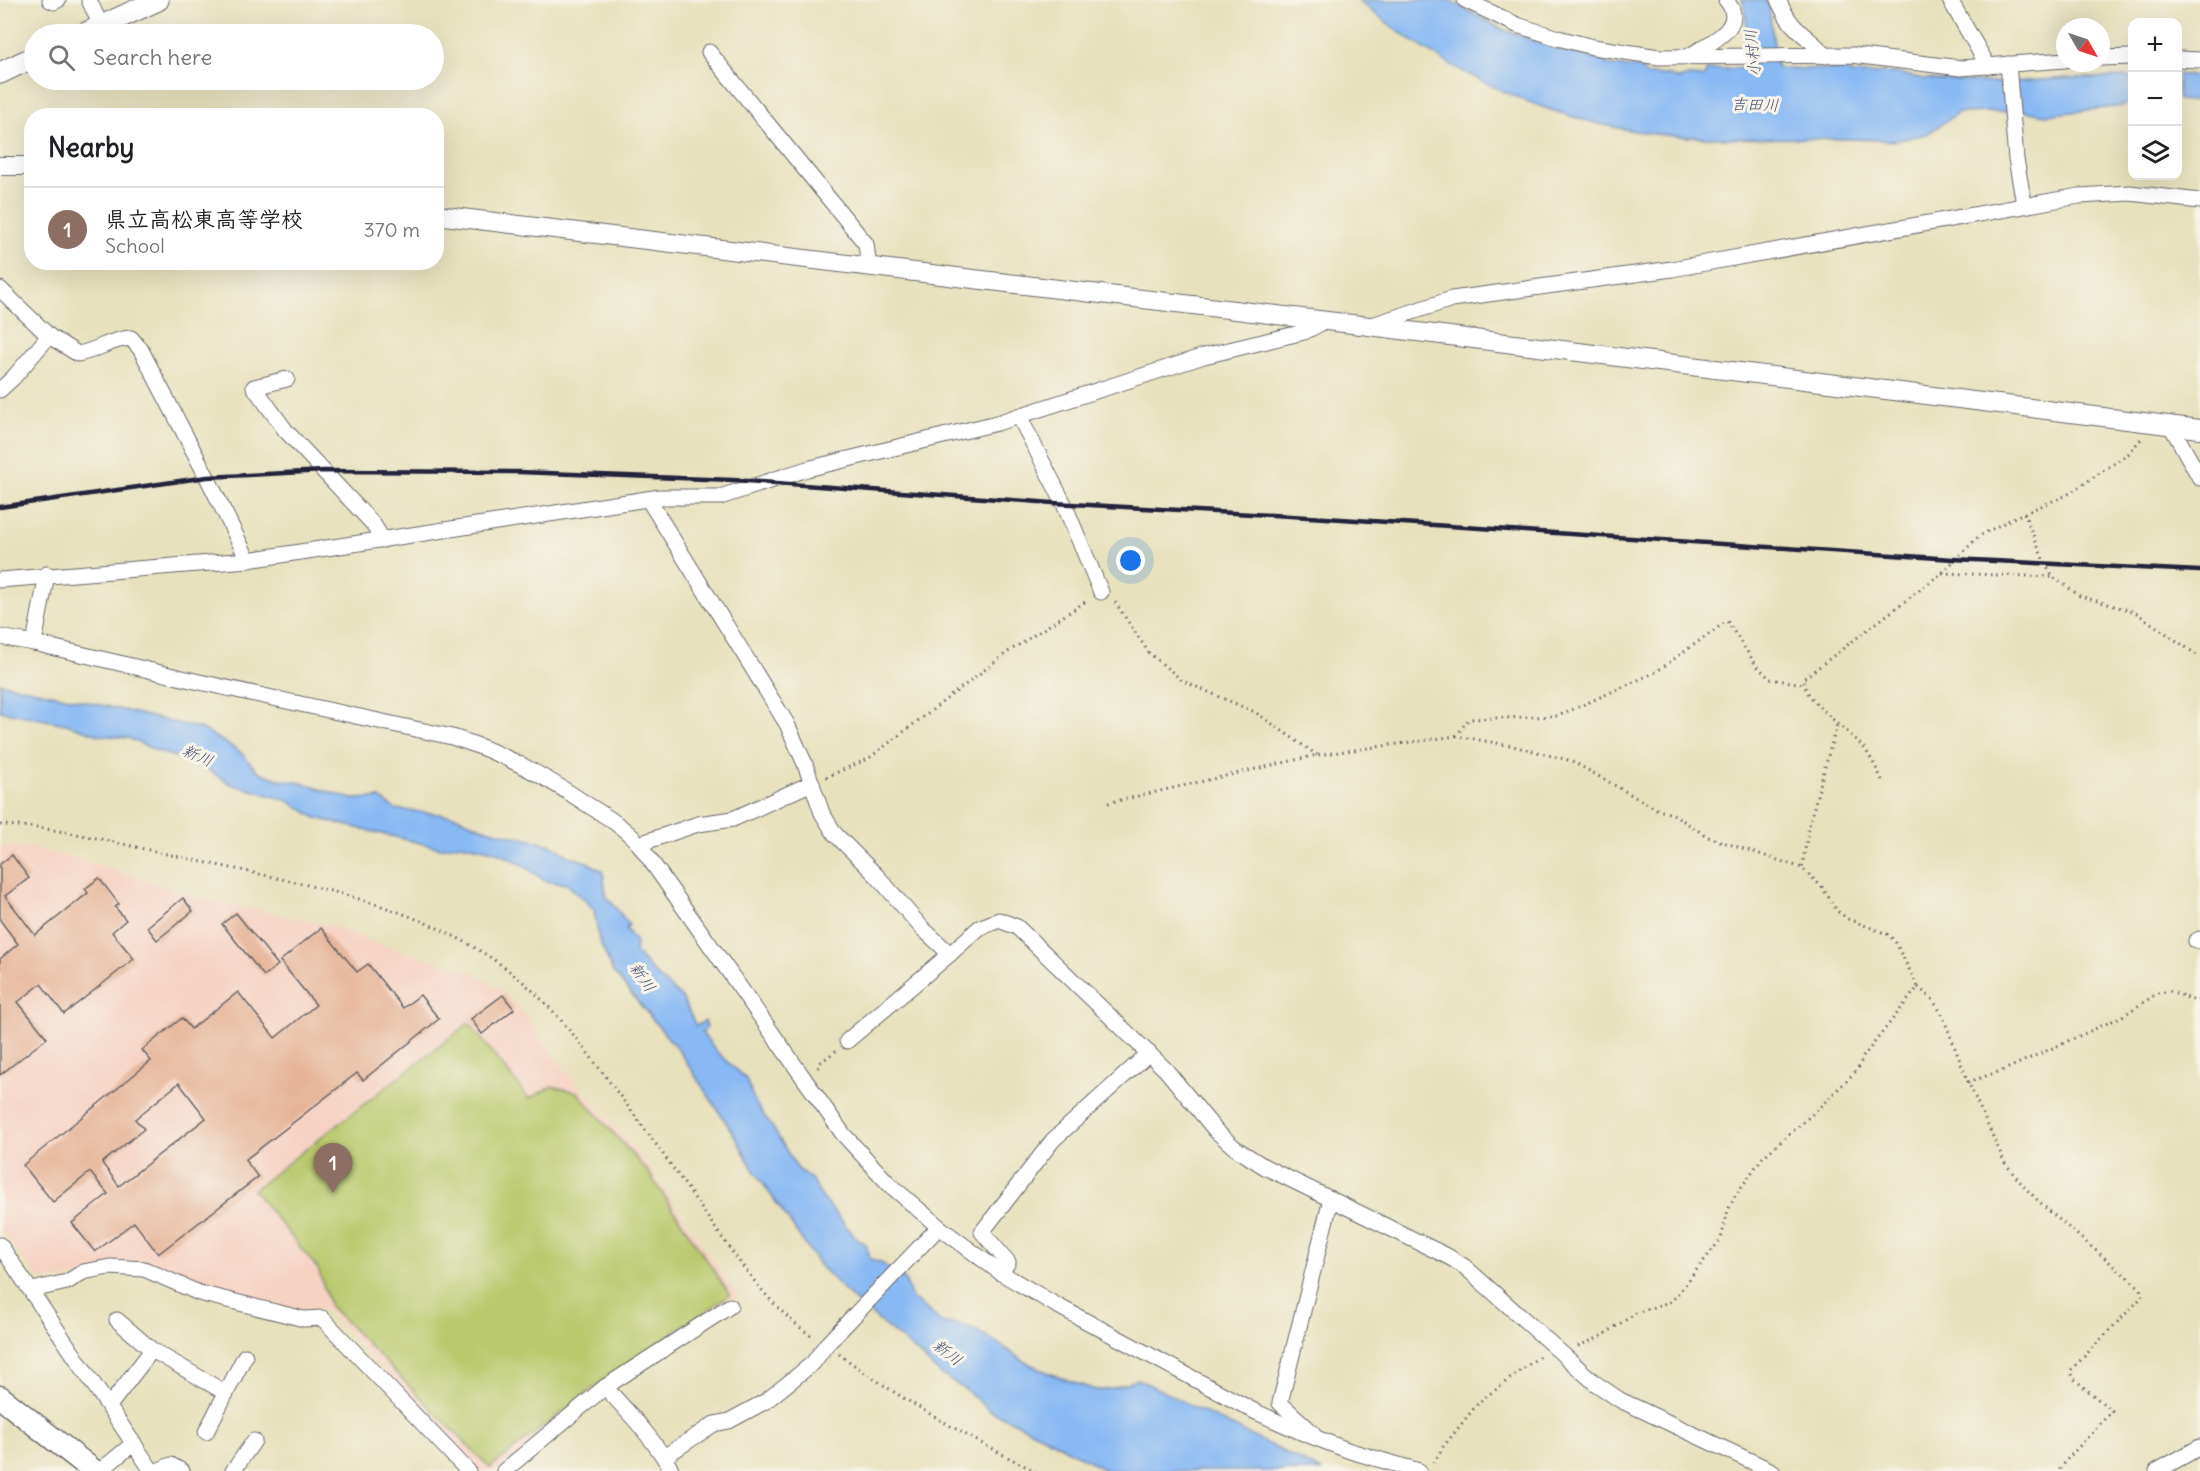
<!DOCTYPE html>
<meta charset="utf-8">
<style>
:root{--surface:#fff;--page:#f2f2f2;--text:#202124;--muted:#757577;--line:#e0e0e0;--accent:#111827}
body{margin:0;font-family:Delius,"Klee One",sans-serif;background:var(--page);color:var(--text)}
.controls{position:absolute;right:18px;top:18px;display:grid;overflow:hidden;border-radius:12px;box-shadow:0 6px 24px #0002}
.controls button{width:54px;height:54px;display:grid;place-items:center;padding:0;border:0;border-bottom:2px solid var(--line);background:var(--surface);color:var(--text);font:30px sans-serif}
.compass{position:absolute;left:2056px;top:18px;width:54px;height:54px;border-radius:50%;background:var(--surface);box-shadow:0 6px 24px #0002;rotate:129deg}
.you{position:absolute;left:1131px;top:561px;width:21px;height:21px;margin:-15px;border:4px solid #fff;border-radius:50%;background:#1a73e8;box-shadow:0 0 0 9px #1a73e833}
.badge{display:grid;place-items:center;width:39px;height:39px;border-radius:50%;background:var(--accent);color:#fff;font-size:20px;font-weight:700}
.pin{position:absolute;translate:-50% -50px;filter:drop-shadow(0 2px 3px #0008)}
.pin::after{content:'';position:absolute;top:32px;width:21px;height:18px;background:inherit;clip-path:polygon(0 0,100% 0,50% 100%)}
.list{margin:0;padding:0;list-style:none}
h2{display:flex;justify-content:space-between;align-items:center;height:78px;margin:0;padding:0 24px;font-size:26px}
h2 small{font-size:20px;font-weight:400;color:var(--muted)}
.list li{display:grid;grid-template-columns:39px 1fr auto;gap:18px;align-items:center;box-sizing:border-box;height:84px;padding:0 24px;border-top:2px solid var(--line)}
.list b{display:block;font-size:22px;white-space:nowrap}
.list p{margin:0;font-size:20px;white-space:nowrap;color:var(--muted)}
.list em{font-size:20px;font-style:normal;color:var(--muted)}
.icon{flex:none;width:33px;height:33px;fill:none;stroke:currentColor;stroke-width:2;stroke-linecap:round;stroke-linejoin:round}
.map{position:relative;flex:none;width:2200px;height:1471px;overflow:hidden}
.search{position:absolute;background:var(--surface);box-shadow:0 6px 24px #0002;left:24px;top:24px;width:420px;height:66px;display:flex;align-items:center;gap:15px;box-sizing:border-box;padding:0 21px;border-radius:33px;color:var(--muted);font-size:22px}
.panel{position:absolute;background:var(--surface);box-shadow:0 6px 24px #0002;left:24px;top:108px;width:420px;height:162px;border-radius:24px}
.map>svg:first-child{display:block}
.built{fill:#f6d2c3}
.green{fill:#b9c96c;stroke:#6e7654;stroke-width:1.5}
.water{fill:#88b9f4;stroke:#556e98;stroke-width:1.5}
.building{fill:#e6b397;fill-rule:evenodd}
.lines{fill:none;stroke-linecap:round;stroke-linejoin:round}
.minor-casing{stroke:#676568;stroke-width:17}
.tertiary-casing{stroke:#676568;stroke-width:20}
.secondary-casing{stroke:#676568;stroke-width:23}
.primary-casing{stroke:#676568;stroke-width:25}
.path{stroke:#676568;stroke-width:3;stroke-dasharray:1.5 4.5;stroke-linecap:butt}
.minor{stroke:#fff;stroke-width:15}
.tertiary{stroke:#fff;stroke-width:18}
.secondary{stroke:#fff;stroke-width:21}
.primary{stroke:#fff;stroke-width:22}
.rail{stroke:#22223b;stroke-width:4.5}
.labels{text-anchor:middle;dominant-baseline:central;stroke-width:6;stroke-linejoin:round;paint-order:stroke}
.water-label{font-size:16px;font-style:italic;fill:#414f72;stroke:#f7f3e8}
</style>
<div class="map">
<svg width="2200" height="1471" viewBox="0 0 2200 1471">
<rect width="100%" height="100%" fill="#f7f3e8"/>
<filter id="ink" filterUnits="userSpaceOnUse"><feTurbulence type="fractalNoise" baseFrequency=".0167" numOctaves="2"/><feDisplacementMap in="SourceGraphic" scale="12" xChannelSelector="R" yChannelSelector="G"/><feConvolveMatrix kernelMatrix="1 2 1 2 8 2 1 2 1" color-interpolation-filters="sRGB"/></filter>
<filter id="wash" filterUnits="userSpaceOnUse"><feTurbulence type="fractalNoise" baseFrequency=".008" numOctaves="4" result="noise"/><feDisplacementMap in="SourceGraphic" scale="24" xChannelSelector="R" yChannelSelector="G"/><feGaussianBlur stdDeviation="1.35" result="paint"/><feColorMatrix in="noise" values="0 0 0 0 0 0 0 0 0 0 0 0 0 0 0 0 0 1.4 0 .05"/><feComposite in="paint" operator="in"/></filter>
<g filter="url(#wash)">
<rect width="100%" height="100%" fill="#e8e1bd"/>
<polygon class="built" points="0,847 26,847 87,861 202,898 337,927 380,945 471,971 499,989 526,1014 560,1064 642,1158 738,1296 604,1385 497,1471 476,1471 325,1308 307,1313 264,1301 207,1292 144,1265 67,1279 39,1279 0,1229"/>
<polygon class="green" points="469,1023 529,1099 552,1086 577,1092 649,1173 730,1295 610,1375 490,1468 330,1306 318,1269 253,1190"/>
<g class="water">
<path d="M1358,0H1449L1502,29L1560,50L1599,59L1612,66L1641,68L1646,75H1667L1679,79L1689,76L1704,77L1707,70L1742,68C1744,50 1750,17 1742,0H1765L1769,7L1777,68L1847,70L1851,74L1897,73L1924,79L1998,83L2070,78L2132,77V100L2123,106L2046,115L2024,111L1958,113L1927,134L1894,141C1821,135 1748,142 1675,136C1557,126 1448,75 1358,0Z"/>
<polygon points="2178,74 2200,77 2200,102 2178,100"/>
<path d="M0,683L93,703L202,729L239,751L259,772L281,780L302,783L352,799L380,798L395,809L455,816L486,829L552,845L569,856L587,862L603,871L606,895L629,925L626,929L636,942L635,952L655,974L682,998L696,1026L705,1021L707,1027L702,1033L718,1053L746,1079L755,1103L773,1128L797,1168L812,1180L821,1196L857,1239L866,1244L870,1259L880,1262L905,1280L912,1298L943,1323C972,1322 998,1344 1021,1359C1038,1370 1058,1377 1076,1383C1084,1386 1094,1391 1103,1390C1116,1389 1126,1384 1138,1379L1322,1471H1107L1045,1437L989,1410L966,1390L940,1374L920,1355L854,1300L820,1266L753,1169L735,1136L679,1051L613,972L599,940L594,909L567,884L545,881L523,865L495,851L461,844L441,848L316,818L289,801L231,784L197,763L162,753L128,738L99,735L66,724L0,711Z"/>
</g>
<g id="blocks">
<g class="building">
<polygon points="12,855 29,878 5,896 35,935 88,893 85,889 99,878 119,904 115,907 126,920 112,932 134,959 64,1014 41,984 18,1002 47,1038 0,1075 0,959 18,944 0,920 0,864"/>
<polygon points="183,898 193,911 157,940 147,927"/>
<polygon points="236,913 278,965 264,976 222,924"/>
<path d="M321,928L357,972L368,964L403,1008L420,995L439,1019L363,1080L357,1073L245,1160L258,1177L158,1254L134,1222L95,1252L72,1223L108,1194L90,1172L53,1202L23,1165L151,1061L142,1050L182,1018L191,1029L238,992L275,1038L301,1017L316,1005L280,961ZM179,1083L206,1118L119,1186L102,1163L144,1129L135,1119Z"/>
<polygon points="503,995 514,1009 482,1034 471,1019"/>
</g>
</g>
</g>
<g filter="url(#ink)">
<use href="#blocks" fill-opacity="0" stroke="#676568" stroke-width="1.5"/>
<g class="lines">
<g class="minor-casing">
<g id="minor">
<polyline points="50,0 54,2 58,0"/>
<polyline points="89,0 101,26"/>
<polyline points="1465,0 1517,25 1558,38 1593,47 1659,57 1852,55 1961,68 2065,60"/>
<path d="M1778,0C1783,10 1788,21 1797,29C1807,39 1817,45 1826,56"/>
<polyline points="1950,0 1988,66"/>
<polyline points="709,52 866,244 869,267"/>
<path d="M1689,56C1708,44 1749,27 1726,0"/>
<polyline points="2101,58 2132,57"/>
<polyline points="2178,59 2200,60"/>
<polyline points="2008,64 2016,159 2024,204"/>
<path d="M0,289L49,336L78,354C99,350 111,339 131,338L141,350L207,477L248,560"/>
<polyline points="1372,325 1452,299 1672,269 2079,196 2130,193 2200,201"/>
<polyline points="287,379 254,387 286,431 373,524 383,540"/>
<polyline points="0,390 13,378 49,336"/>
<polyline points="1019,416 1064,504 1101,592"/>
<polyline points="2171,426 2200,478"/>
<polyline points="648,499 787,724 805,764 822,813 835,834 878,877 921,927 950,954 979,928 999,920 1017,927 1166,1070 1216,1131 1235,1148 1265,1167 1449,1257 1465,1267 1595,1383 1620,1400 1772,1471"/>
<polyline points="0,580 248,560 660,497 720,497 807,469 997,423 1204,356 1304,332 1325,321"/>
<path d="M0,637L34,643L195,681L452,737C502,752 545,776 588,805C606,816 625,828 639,844L843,1134L889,1184L939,1227L1001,1273L1056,1305L1256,1412L1303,1433L1350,1451L1419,1471"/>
<polyline points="34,643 47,574"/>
<polyline points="639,844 698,824 733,819 812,783"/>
<polyline points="2196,941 2200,939"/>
<polyline points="847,1041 950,954"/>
<polyline points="0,1245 152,1471"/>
<polyline points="1001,1273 1008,1262 982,1232 1053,1140 1149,1053"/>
<polyline points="32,1290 67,1282 83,1272 110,1267 144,1269 199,1293 304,1319 322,1318 468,1471"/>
<polyline points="117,1320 152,1350 226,1393"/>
<path d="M605,1387C629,1413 655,1440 672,1471"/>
<polyline points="109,1406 152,1350"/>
<polyline points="206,1432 245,1356"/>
<polyline points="1313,1433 1280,1403 1331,1199"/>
<polyline points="664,1457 714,1424 729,1421 766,1401 813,1363 826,1345 939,1227"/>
<polyline points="100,1471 134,1443"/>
<polyline points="157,1471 171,1465 182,1471"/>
<polyline points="233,1471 254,1441"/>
<polyline points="504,1471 605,1387 730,1306"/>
<polyline points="2157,1471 2200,1447"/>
</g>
</g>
<g class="tertiary-casing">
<g id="tertiary">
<polyline points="0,166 32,166"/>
<polyline points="436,215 1369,326 2200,429"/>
</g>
</g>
<g class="secondary-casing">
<g id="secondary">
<polyline points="84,34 158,0"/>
<polyline points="0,73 34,57"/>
</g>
</g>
<g class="primary-casing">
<polyline id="primary" points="0,1397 94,1471"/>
</g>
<g class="path">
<polyline points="2024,513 2045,564 2053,577 2080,596 2135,612 2200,657"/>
<polyline points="1942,573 2053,577"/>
<polyline points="1115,602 1149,653 1183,681 1255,712 1317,755"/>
<polyline points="1456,736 1469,719 1558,716 1656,672 1727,621 1756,665 1770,679 1804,684"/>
<polyline points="826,777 868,759 1008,652 1088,600"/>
<path d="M1882,780C1876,768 1870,754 1860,744C1845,727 1805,702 1803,679L1942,573L1979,536L2015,517L2067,495L2128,454L2141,439"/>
<polyline points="1108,803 1317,755 1456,736 1509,745 1572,761 1658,810 1673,814 1708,837 1802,868"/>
<path d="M0,825C61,827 120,844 180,857C291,882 422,901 513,974C558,1009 592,1059 626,1104C658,1146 688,1189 718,1232C746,1271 773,1310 813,1337"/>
<polyline points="1918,987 1932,999 1942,1014 1968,1082 2005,1163 2025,1188 2048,1210 2140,1288 2142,1297 2071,1370 2073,1378 2112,1411 2061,1466 2059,1471"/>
<polyline points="818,1068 821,1062 836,1051"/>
<polyline points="1968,1082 2004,1070 2121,1017 2158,993 2171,991 2195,1001 2200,1000"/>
<polyline points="1578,1346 1600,1337 1636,1313 1672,1301 1721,1239 1728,1210 1735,1196 1762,1158 1816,1111 1858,1069 1863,1057 1918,987 1895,941 1887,934 1848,919 1837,911 1822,887 1802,868 1809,825 1837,724"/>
<path d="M839,1354C900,1399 967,1437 1035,1471"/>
<polyline points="1434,1463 1443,1447 1479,1402 1540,1356"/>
</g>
<use href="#minor" class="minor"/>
<use href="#tertiary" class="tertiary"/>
<use href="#secondary" class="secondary"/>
<use href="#primary" class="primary"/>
<polyline class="rail" points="0,507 207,477 324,471 519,472 733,480 1053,503 1326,518 1953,559 2200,571"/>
</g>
</g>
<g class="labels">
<g class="water-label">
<text transform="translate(1752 53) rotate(-96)">小村川</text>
<text transform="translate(1755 104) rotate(2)">吉田川</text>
<text transform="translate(198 755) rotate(24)">新川</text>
<text transform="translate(643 977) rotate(55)">新川</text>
<text transform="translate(948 1352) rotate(38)">新川</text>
</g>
</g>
</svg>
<div class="controls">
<button>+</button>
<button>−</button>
<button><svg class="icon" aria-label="layers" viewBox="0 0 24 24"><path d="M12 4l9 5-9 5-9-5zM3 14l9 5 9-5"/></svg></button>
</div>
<svg class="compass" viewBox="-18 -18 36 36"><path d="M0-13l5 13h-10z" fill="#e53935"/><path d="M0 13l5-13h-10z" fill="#757577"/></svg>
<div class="you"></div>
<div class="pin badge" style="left:333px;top:1193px;background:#8d6e63">1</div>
<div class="search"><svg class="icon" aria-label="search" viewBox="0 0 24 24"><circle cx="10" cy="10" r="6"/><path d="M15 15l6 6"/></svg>Search here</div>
<section class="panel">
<h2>Nearby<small></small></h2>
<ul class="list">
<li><span class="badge" style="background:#8d6e63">1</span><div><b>県立高松東高等学校</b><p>School</p></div><em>370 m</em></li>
</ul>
</section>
</div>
